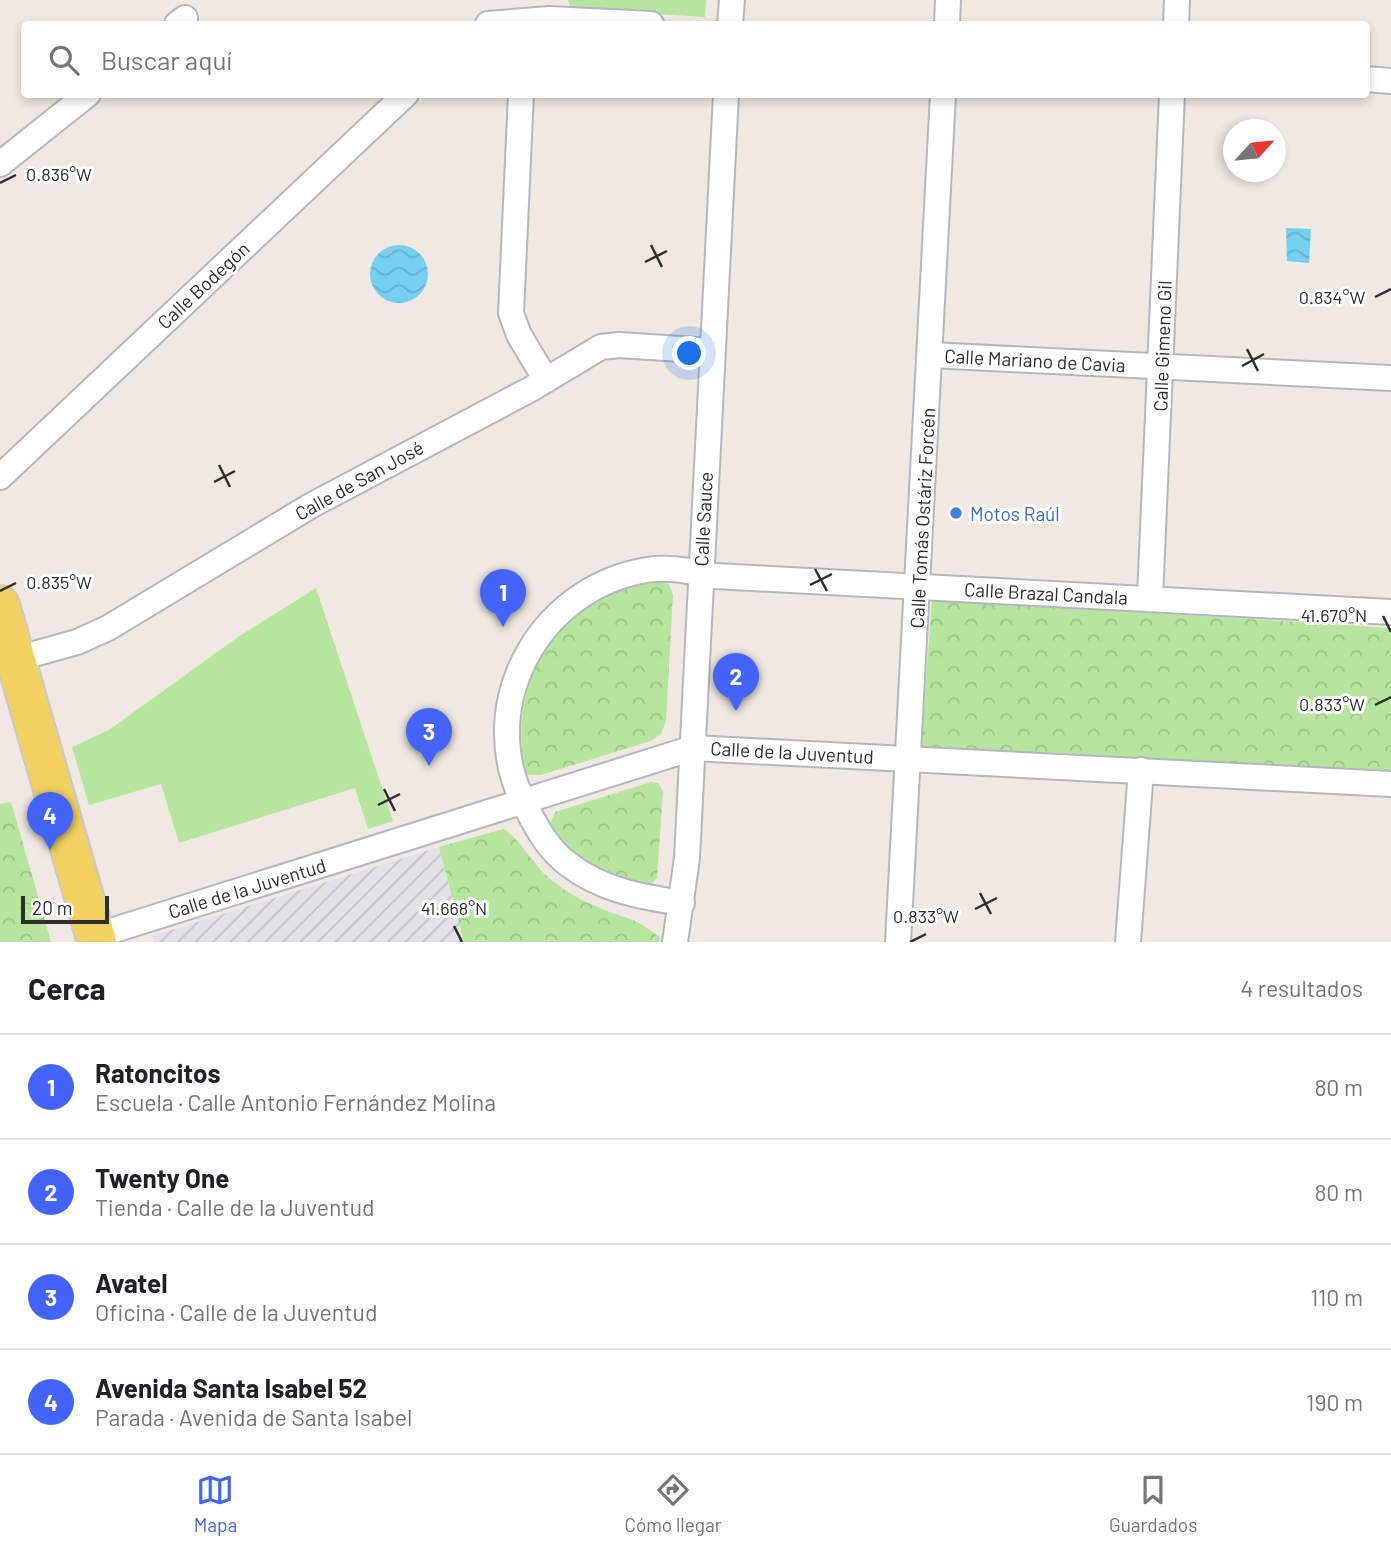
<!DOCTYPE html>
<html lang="es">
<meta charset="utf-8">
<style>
:root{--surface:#fff;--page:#f2f2f2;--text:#202124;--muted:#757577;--line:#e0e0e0;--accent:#4264fb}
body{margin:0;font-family:Barlow,sans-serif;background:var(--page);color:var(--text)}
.compass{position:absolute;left:1223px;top:119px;width:63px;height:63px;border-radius:50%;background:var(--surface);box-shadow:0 4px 10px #0003;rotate:63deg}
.scale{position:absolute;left:21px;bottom:18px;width:88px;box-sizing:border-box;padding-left:7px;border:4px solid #2e2e2e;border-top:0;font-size:19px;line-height:24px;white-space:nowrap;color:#2e2e2e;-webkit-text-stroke:5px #fff;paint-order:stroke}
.you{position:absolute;left:690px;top:354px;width:24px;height:24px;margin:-18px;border:5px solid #fff;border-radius:50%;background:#1a73e8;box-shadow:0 0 0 10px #1a73e833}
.badge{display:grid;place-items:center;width:46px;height:46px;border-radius:50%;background:var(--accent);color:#fff;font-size:23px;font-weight:700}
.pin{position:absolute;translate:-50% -58px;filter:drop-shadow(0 2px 4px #0008)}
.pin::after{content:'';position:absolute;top:37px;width:24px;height:21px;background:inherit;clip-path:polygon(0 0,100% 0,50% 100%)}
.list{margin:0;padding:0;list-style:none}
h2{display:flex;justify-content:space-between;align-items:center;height:91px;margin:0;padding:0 28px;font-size:30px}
h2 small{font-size:23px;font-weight:400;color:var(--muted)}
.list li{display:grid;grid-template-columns:46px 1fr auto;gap:21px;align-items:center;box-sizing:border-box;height:105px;padding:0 28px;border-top:2px solid var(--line)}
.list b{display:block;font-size:26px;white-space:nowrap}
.list p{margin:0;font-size:23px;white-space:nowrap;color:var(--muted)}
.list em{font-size:23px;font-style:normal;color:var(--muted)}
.icon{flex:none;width:38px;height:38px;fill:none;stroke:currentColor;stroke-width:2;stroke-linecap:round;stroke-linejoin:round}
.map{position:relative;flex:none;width:1391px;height:942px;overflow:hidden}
.search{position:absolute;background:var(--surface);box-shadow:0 4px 10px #0003;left:21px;right:21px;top:21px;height:77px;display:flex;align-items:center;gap:18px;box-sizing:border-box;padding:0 24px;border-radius:7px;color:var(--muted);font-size:26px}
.sheet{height:511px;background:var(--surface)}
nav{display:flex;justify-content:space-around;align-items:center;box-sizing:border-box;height:98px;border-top:2px solid var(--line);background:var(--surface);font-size:19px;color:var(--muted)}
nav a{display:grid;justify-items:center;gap:4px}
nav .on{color:var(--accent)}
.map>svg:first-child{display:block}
.industrial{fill:url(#industrial-furrows)}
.grass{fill:#b6e59e}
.park{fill:url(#park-crowns)}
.water{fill:url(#water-waves)}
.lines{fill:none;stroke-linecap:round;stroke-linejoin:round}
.street-casing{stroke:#b4b7c1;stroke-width:28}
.primary-casing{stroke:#c9c9c9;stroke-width:42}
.street{stroke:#fff;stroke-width:24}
.primary{stroke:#f2d163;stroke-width:38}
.ticks{fill:none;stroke:#2e2e2e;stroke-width:2.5}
.shop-dot{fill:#3f7fe0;stroke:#fff;stroke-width:2.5}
.labels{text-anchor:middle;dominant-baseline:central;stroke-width:6;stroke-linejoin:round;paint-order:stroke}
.street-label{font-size:19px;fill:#2e2e2e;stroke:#fff}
.shop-label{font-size:19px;fill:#366cbe;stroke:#fff;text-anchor:start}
.ticks-label{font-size:18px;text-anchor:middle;fill:#2e2e2e;stroke:#fff;stroke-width:6;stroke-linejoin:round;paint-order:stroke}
</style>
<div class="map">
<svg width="1391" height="942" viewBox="0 0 1391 942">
<defs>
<pattern id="industrial-furrows" width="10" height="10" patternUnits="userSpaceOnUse" patternTransform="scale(1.75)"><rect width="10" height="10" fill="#e3e1e8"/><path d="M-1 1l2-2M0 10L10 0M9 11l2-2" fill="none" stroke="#c3c1c7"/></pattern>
<pattern id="park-crowns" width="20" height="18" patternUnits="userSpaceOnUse" patternTransform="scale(1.75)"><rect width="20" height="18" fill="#b6e59e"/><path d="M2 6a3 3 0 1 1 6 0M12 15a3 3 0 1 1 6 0" fill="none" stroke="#9dc588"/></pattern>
<pattern id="water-waves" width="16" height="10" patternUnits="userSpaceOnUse" patternTransform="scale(1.75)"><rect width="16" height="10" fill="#75cff0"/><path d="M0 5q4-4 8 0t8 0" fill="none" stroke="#66b2ce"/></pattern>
</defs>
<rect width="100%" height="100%" fill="#efe9e1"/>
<polygon class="industrial" points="439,847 464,942 154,942 152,936"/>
<g class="grass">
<polygon points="568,0 706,0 705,17 571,9"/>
<polygon points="316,588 393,821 368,829 355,788 179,843 161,784 89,805 72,747 109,730 238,637"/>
</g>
<g class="park">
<path d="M662,582L669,584L673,595L666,721L661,734L651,741L541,775H528L524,771C509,673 558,592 662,582Z"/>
<polygon points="932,599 1391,628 1391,777 921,748"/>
<path d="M651,782L658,783L663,791L657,878L651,884C615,886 568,856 550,825L555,812Z"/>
<polygon points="11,802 12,805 51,942 0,942 0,804"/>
<path d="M503,829C516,834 534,865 547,876C573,899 600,909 633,920C641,923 652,932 660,937L659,942H464L439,847Z"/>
</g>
<g class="water">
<polygon points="1286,228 1311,229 1309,263 1287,261"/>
<circle cx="399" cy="274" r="29"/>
</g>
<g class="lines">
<g class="street-casing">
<g id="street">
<polyline points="177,24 185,18"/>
<polyline points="488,24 549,19 651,24"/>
<polyline points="730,24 732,0"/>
<polyline points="947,24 948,0"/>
<polyline points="1176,24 1177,0"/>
<polyline points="1366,79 1391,81"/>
<polyline points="521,94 511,313 519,335 546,380"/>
<polyline points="0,164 88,94"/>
<polyline points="930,355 1391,378"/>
<polyline points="0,477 406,94"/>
<polyline points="1150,598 1172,94"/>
<polyline points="16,659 77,642 108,628 312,505 531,389 601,347 619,345 712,351"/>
<path d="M682,903C642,897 601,890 568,864C549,850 538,830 527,809C472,711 536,588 647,570C671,566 692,572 715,576L1391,612"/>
<polyline points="95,936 693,748 1391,784"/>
<polyline points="675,942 687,858 726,94"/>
<polyline points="898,942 943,94"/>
<polyline points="1128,942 1141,770"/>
</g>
</g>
<g class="primary-casing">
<polyline id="primary" points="0,605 97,942"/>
</g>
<use href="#street" class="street"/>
<use href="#primary" class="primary"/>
</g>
<path class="ticks" d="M0,183L16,175M651,245L662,267M645,262L667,251M1375,297L1391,289M1247,349L1258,371M1242,366L1264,354M219,465L230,487M214,482L235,471M815,569L827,591M810,585L832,574M0,591L16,583M1383,616L1391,632M1375,705L1391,697M384,789L395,811M378,805L400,794M980,893L991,914M975,909L997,898M454,926L462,942M910,942L926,934"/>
<circle class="shop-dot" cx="956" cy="513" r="7"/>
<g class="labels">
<g class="street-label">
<text transform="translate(203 285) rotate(-43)">Calle Bodegón</text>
<text transform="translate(1162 346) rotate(-88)">Calle Gimeno Gil</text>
<text transform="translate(1035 360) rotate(3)">Calle Mariano de Cavia</text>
<text transform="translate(359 480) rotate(-29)">Calle de San José</text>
<text transform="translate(922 518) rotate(-87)">Calle Tomás Ostáriz Forcén</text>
<text transform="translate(703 519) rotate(-87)">Calle Sauce</text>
<text transform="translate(1046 593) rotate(3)">Calle Brazal Candala</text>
<text transform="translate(792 752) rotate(3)">Calle de la Juventud</text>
<text transform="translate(247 888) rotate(-17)">Calle de la Juventud</text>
</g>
<g class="shop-label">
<text x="970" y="513">Motos Raúl</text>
</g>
</g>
<g class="ticks-label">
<text x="59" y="181">0.836°W</text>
<text x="1332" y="304">0.834°W</text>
<text x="59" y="589">0.835°W</text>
<text x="1334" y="622">41.670°N</text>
<text x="1332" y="711">0.833°W</text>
<text x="454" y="915">41.668°N</text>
<text x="926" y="923">0.833°W</text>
</g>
</svg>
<svg class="compass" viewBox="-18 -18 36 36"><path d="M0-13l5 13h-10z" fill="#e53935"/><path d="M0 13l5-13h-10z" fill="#757577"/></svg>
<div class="scale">20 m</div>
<div class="you"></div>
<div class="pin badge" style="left:503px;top:627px">1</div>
<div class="pin badge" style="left:736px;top:711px">2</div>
<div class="pin badge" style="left:429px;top:766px">3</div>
<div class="pin badge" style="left:50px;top:850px">4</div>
<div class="search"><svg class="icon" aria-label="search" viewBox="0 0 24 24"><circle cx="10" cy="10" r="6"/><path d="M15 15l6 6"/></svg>Buscar aquí</div>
</div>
<section class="sheet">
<h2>Cerca<small>4 resultados</small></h2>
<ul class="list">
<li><span class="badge">1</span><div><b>Ratoncitos</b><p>Escuela · Calle Antonio Fernández Molina</p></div><em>80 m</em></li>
<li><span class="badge">2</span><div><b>Twenty One</b><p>Tienda · Calle de la Juventud</p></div><em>80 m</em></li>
<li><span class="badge">3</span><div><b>Avatel</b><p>Oficina · Calle de la Juventud</p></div><em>110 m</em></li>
<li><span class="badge">4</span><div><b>Avenida Santa Isabel 52</b><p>Parada · Avenida de Santa Isabel</p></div><em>190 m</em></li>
</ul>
</section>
<nav>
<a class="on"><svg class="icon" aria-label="map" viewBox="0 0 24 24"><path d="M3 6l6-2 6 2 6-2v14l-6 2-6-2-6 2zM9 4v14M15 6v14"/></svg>Mapa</a>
<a><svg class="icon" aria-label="directions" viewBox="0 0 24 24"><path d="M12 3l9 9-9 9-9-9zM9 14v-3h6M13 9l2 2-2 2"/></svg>Cómo llegar</a>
<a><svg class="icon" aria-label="saved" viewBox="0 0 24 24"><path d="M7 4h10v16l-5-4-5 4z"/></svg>Guardados</a>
</nav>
